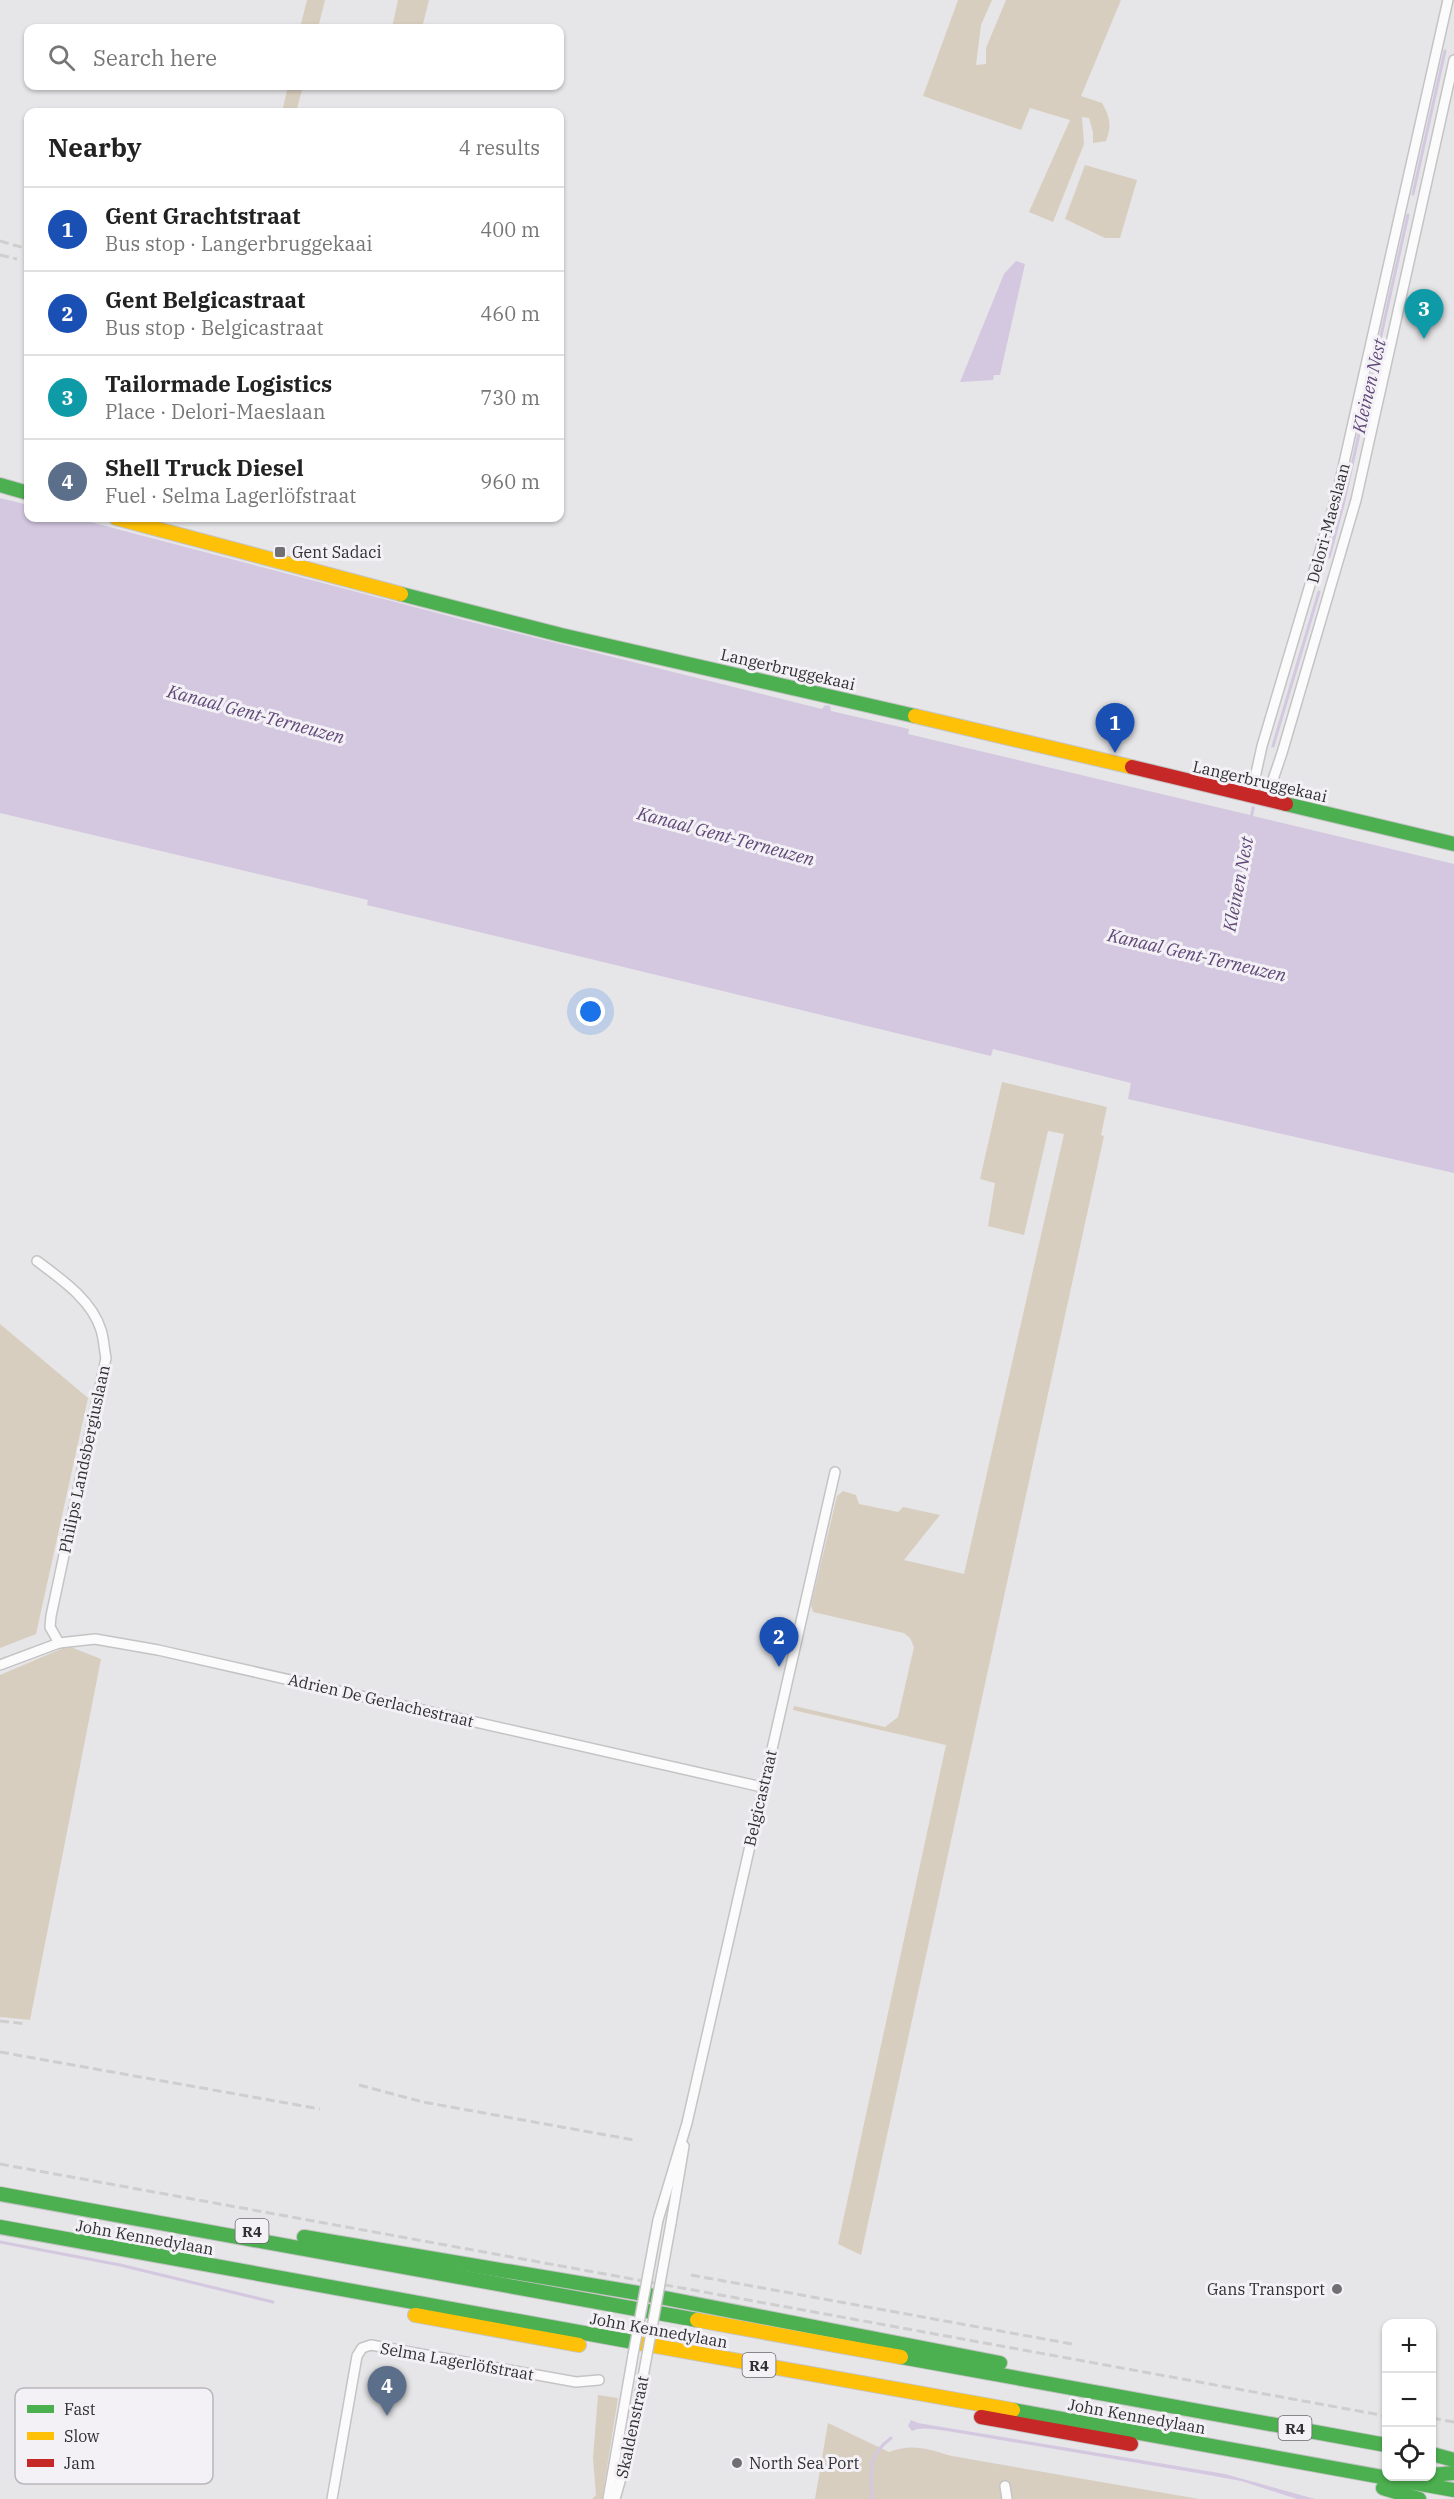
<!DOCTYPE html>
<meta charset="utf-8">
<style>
:root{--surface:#fff;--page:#f6f6f6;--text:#222;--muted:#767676;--line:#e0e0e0;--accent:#7c3aed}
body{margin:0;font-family:"IBM Plex Serif",serif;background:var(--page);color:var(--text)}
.controls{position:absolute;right:18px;bottom:18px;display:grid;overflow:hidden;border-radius:12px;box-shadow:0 2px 4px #0004}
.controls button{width:54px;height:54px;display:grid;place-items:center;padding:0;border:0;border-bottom:2px solid var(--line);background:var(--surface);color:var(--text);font:30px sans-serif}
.you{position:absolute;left:591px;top:1012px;width:21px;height:21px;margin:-15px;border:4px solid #fff;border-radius:50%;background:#1a73e8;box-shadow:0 0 0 9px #1a73e833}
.badge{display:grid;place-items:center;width:39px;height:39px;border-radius:50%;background:var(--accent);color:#fff;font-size:20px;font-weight:700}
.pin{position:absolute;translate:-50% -50px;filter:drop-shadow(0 2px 3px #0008)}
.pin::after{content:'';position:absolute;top:32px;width:21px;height:18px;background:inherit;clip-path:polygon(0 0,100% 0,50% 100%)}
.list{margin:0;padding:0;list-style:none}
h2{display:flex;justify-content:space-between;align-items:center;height:78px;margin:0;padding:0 24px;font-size:26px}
h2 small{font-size:20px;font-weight:400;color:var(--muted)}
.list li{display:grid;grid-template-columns:39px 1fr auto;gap:18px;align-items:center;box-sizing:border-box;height:84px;padding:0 24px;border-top:2px solid var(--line)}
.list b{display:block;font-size:22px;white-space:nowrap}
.list p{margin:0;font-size:20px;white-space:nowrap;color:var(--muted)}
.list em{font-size:20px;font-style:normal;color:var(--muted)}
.icon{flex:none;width:33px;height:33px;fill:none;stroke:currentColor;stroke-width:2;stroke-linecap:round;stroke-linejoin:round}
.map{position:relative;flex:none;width:1454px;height:2499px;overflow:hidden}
.search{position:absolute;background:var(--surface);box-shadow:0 2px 4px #0004;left:24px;top:24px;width:540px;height:66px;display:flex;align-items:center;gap:15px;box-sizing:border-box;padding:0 21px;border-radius:12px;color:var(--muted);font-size:22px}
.panel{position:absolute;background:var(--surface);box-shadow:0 2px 4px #0004;left:24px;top:108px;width:540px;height:414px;border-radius:12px}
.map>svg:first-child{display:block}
.green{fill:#d8cebf}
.water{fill:#d4c8e1}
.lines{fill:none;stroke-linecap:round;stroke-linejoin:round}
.stream{stroke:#d4c8e1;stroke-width:3}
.street-casing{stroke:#c4c3c5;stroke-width:12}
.fast-casing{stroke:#c4c3c5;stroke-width:16}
.slow-casing{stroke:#c4c3c5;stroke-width:16}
.jam-casing{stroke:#c4c3c5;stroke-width:16}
.street{stroke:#fbfbfb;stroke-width:9}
.fast{stroke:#4caf50;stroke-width:14}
.slow{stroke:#ffc107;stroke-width:14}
.jam{stroke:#c62828;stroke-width:14}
.rail{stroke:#cfcecf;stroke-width:3;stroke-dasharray:9 4.5;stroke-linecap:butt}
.street-bridge-casing{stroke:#c4c3c5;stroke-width:12;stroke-linecap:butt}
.street-bridge{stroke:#fbfbfb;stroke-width:9}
.poi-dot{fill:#706f71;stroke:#f3f1f6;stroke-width:2}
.labels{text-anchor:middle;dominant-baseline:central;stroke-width:6;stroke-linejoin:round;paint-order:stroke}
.shield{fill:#f3f1f6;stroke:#6a696c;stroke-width:1.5}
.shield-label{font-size:15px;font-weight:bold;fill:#302f31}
.street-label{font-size:16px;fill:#302f31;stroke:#f3f1f6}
.poi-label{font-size:16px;fill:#302f31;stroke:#f3f1f6;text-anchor:start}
.water-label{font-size:18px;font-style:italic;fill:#604878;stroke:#f3f1f6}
.key{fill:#f3f1f6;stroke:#b8b7bb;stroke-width:1.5}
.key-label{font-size:16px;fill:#302f31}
</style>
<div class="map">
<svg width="1454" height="2499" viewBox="0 0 1454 2499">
<rect width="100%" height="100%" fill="#e6e5e7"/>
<g class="green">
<polygon points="307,0 325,0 318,28 300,28"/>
<polygon points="398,0 429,0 422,28 392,28"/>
<path d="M958,0H992L981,25L976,65L986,64V48L1006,0H1121L1081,96L1102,103C1110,117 1112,126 1106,141L1093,143V132L1089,118L1082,117L1084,144L1053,222L1029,212L1070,120L1030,108L1021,130L923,96Z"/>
<polygon points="288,86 303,86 296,112 282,112"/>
<polygon points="1085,165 1137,180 1120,238 1105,238 1065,219"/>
<polygon points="1002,1082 1107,1107 1101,1135 1104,1136 861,2255 838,2244 946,1745 793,1710 794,1706 885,1727 898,1717 914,1647 910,1638 904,1633 813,1612 811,1605 837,1496 843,1491 856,1495 859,1504 898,1512 903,1507 940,1515 904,1560 964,1574 1064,1134 1048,1131 1024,1235 988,1226 995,1183 980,1179"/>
<polygon points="0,1324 88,1398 36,1634 0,1648"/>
<polygon points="68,1646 101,1659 30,2020 0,2017 0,1675"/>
<polygon points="598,2395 618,2398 602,2499 592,2499 596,2495 593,2458"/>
<path d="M828,2423L889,2452C913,2443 927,2449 952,2456L1199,2499H815Z"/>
</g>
<g class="water">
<polygon points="1016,261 1025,264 1000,375 994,375 993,380 960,382 1004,274"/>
<polygon points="0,498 28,505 28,518 75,518 464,620 822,709 825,705 830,706 831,711 909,729 908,734 1250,815 1252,806 1255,807 1253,816 1454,864 1454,1173 1128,1099 1131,1083 993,1049 991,1056 367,905 368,900 0,813"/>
<path d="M911,2420L918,2423L1225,2474L1315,2499H1297L1241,2481L1203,2474L947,2431C936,2430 922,2426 912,2431L908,2426Z"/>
</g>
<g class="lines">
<g class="stream">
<polyline points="1413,194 1445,51"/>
<polyline points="1329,557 1344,501 1408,215"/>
<polyline points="1273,746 1319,592"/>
<polyline points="0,2242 120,2265 273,2302"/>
<path d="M872,2499C871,2471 866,2457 891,2438"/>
</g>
<g class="street-casing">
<g id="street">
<polyline points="1251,796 1262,746 1337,494 1448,0"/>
<polyline points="1266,800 1282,753 1356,500 1454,60"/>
<path d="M37,1261C61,1279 92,1300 101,1330C104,1339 104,1349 106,1358L51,1616L50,1627L59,1643"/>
<polyline points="0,1665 59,1643 95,1639 158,1650 762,1787"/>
<polyline points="658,2220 687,2123 835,1472"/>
<polyline points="671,2223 684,2146"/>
<polyline points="1005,2486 1007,2499"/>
<polyline points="332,2499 357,2356 362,2348 371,2345 576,2382 599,2380"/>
<polyline points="608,2499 633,2355"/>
<polyline points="615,2499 631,2443 647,2355"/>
</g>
</g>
<g class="fast-casing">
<g id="fast">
<polyline points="0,485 28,493"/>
<polyline points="401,594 561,635 915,716"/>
<polyline points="1286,804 1454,844"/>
<polyline points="0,2194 697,2320"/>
<polyline points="0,2227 639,2343"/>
<polyline points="304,2237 644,2294 1000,2363"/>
<polyline points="901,2357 1386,2445"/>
<polyline points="1013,2410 1454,2490"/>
<polyline points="1432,2454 1454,2460"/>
<polyline points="1432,2475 1454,2473"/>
<polyline points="1383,2488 1419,2499"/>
</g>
</g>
<g class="slow-casing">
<g id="slow">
<polyline points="116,518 401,594"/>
<polyline points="915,716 1132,767"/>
<polyline points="415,2315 579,2345"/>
<polyline points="697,2320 901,2357"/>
<polyline points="639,2343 1013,2410"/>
</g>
</g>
<g class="jam-casing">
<g id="jam">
<polyline points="1132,767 1286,804"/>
<polyline points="981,2417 1131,2444"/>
</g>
</g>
<use href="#street" class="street"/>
<use href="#fast" class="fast"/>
<use href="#slow" class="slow"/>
<use href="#jam" class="jam"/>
<g class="rail">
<polyline points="0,241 28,249"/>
<polyline points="0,255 17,259"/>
<polyline points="0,2021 26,2024"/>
<polyline points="0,2052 320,2109"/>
<polyline points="359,2085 423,2102 634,2140"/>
<polyline points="0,2164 1386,2416"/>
<polyline points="691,2275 1072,2344"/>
<polyline points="1432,2418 1454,2422"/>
</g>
<g class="street-bridge-casing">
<g id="street-bridge">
<polyline points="633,2355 658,2220"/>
<polyline points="647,2355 671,2223"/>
</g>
</g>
<use href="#street-bridge" class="street-bridge"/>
</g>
<g class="poi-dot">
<rect x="274" y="546" width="12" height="12" rx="3"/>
<circle cx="1337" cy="2289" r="6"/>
<circle cx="737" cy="2463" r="6"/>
</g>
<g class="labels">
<g class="shield">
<rect x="235.5" y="2219" width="33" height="24" rx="4.5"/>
<rect x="742.5" y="2353" width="33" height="24" rx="4.5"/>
<rect x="1278.5" y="2416" width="33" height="24" rx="4.5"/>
</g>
<g class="shield-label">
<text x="252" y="2231">R4</text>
<text x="759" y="2365">R4</text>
<text x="1295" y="2428">R4</text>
</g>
<g class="street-label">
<text transform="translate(1328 523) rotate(-75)">Delori-Maeslaan</text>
<text transform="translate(788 669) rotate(13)">Langerbruggekaai</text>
<text transform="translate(1260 781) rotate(13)">Langerbruggekaai</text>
<text transform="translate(84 1459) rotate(-78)">Philips Landsbergiuslaan</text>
<text transform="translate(381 1700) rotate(13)">Adrien De Gerlachestraat</text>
<text transform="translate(760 1798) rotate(-77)">Belgicastraat</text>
<text transform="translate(145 2237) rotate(10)">John Kennedylaan</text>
<text transform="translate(659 2330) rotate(10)">John Kennedylaan</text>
<text transform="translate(457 2361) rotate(10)">Selma Lagerlöfstraat</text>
<text transform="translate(1137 2416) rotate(10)">John Kennedylaan</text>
<text transform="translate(632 2427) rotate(-78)">Skaldenstraat</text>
</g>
<g class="poi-label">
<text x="292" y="552">Gent Sadaci</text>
<text x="1325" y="2289" text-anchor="end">Gans Transport</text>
<text x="749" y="2463">North Sea Port</text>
</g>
<g class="water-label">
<text transform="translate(1369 386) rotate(-77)">Kleinen Nest</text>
<text transform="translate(256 714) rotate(15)">Kanaal Gent-Terneuzen</text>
<text transform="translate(726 836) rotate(15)">Kanaal Gent-Terneuzen</text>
<text transform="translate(1238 884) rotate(-79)">Kleinen Nest</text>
<text transform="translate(1197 955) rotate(13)">Kanaal Gent-Terneuzen</text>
</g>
</g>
<rect x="15" y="2388" width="198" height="96" rx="9" class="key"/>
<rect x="27" y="2405" width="27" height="8" fill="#4caf50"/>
<rect x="27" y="2432" width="27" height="8" fill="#ffc107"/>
<rect x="27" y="2459" width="27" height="8" fill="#c62828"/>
<g class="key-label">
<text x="64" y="2415">Fast</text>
<text x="64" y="2442">Slow</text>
<text x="64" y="2469">Jam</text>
</g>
</svg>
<div class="controls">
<button>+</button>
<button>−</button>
<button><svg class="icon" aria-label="locate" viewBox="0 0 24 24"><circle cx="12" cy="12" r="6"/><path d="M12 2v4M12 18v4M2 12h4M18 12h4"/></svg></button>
</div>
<div class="you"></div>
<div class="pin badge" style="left:1115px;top:753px;background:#1a4fb4">1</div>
<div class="pin badge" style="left:779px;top:1667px;background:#1a4fb4">2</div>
<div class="pin badge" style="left:1424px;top:339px;background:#0f9aa8">3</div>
<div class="pin badge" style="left:387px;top:2416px;background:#5c6f8a">4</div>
<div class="search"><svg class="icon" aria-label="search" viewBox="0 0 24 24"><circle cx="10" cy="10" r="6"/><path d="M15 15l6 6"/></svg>Search here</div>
<section class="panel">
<h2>Nearby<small>4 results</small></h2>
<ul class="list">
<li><span class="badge" style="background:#1a4fb4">1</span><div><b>Gent Grachtstraat</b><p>Bus stop · Langerbruggekaai</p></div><em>400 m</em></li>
<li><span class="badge" style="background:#1a4fb4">2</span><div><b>Gent Belgicastraat</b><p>Bus stop · Belgicastraat</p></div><em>460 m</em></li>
<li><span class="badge" style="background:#0f9aa8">3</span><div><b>Tailormade Logistics</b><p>Place · Delori-Maeslaan</p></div><em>730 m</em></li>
<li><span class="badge" style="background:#5c6f8a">4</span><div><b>Shell Truck Diesel</b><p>Fuel · Selma Lagerlöfstraat</p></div><em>960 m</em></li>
</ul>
</section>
</div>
